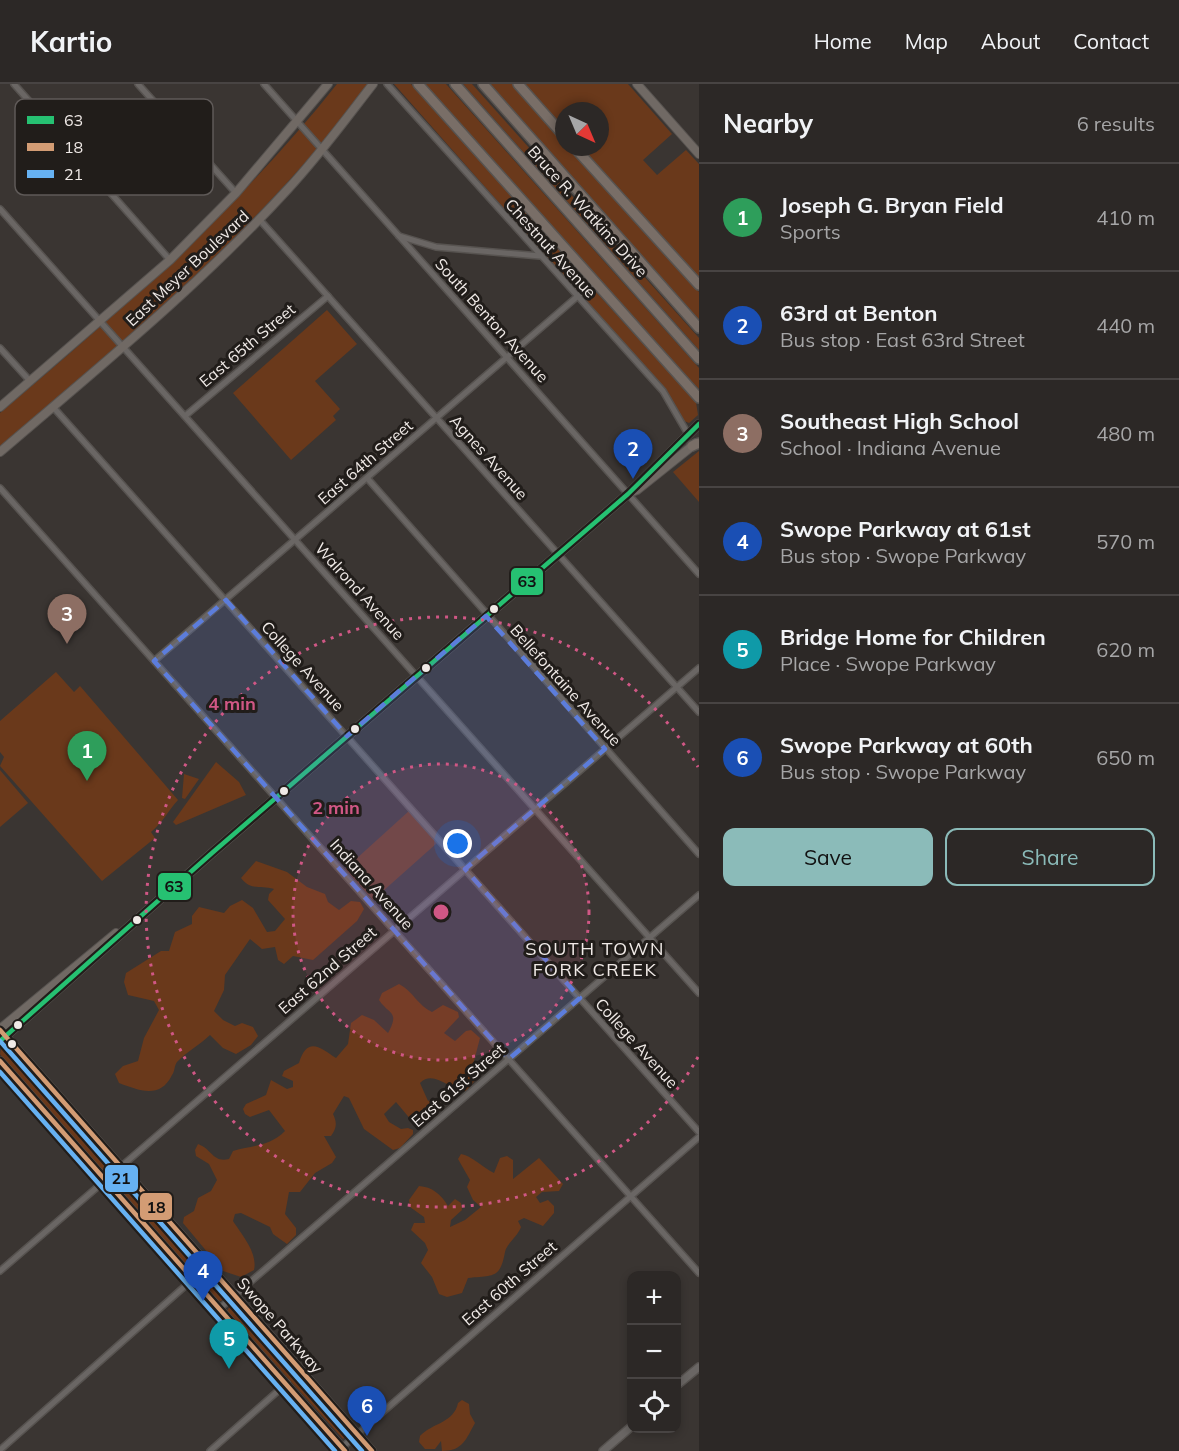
<!DOCTYPE html>
<meta charset="utf-8">
<style>
:root{--surface:#2c2826;--page:#383432;--text:#f1f3f6;--muted:#a6a6a7;--line:#484443;--accent:#8bbbb9}
body{margin:0;font-family:Mulish,sans-serif;background:var(--page);color:var(--text)}
.controls{position:absolute;right:18px;bottom:18px;display:grid;overflow:hidden;border-radius:12px;box-shadow:0 3px 9px #0003}
.controls button{width:54px;height:54px;display:grid;place-items:center;padding:0;border:0;border-bottom:2px solid var(--line);background:var(--surface);color:var(--text);font:30px sans-serif}
.compass{position:absolute;left:555px;top:18px;width:54px;height:54px;border-radius:50%;background:var(--surface);box-shadow:0 3px 9px #0003;rotate:136deg}
.you{position:absolute;left:458px;top:760px;width:21px;height:21px;margin:-15px;border:4px solid #fff;border-radius:50%;background:#1a73e8;box-shadow:0 0 0 9px #1a73e833}
.badge{display:grid;place-items:center;width:39px;height:39px;border-radius:50%;background:var(--accent);color:#fff;font-size:20px;font-weight:700}
.pin{position:absolute;translate:-50% -50px;filter:drop-shadow(0 2px 3px #0008)}
.pin::after{content:'';position:absolute;top:32px;width:21px;height:18px;background:inherit;clip-path:polygon(0 0,100% 0,50% 100%)}
.list{margin:0;padding:0;list-style:none}
h2{display:flex;justify-content:space-between;align-items:center;height:78px;margin:0;padding:0 24px;font-size:26px}
h2 small{font-size:20px;font-weight:400;color:var(--muted)}
.list li{display:grid;grid-template-columns:39px 1fr auto;gap:18px;align-items:center;box-sizing:border-box;height:108px;padding:0 24px;border-top:2px solid var(--line)}
.list b{display:block;font-size:22px;white-space:nowrap}
.list p{margin:0;font-size:20px;white-space:nowrap;color:var(--muted)}
.list em{font-size:20px;font-style:normal;color:var(--muted)}
.actions{display:flex;gap:12px;padding:18px 24px}
.actions a{flex:1;padding:14px 0;border:2px solid var(--accent);border-radius:12px;text-align:center;font-size:21px;color:var(--accent)}
.actions .main{background:var(--accent);color:#111}
.icon{flex:none;width:33px;height:33px;fill:none;stroke:currentColor;stroke-width:2;stroke-linecap:round;stroke-linejoin:round}
.map{position:relative;flex:none;width:699px;height:1367px;overflow:hidden}
header{display:flex;align-items:center;gap:36px;box-sizing:border-box;height:84px;padding:0 30px;background:var(--surface);border-bottom:2px solid var(--line)}
header strong{font-size:28px}
nav{display:flex;gap:33px;margin-inline-start:auto;font-size:21px}
main{display:flex}
aside{flex:1;background:var(--surface)}
.map>svg:first-child{display:block}
.green{fill:#6a391b}
.lines{fill:none;stroke-linecap:round;stroke-linejoin:round}
.minor-casing{stroke:#575350;stroke-width:8}
.tertiary-casing{stroke:#575350;stroke-width:10}
.secondary-casing{stroke:#575350;stroke-width:10}
.trunk-casing{stroke:#575350;stroke-width:12}
.minor{stroke:#6a6664;stroke-width:5}
.tertiary{stroke:#6a6664;stroke-width:7}
.secondary{stroke:#706964;stroke-width:8}
.trunk{stroke:#796e67;stroke-width:9}
.bus-1-casing{stroke:#211d1a;stroke-width:9}
.bus-2-casing{stroke:#211d1a;stroke-width:9}
.bus-3-casing{stroke:#211d1a;stroke-width:9}
.bus-1{stroke:#26c172;stroke-width:4.5}
.bus-2{stroke:#d39c74;stroke-width:4.5}
.bus-3{stroke:#66b1f2;stroke-width:4.5}
.marked{fill:#5c7ddc;fill-opacity:0.2;stroke:#5c7ddc;stroke-width:4.5;stroke-dasharray:12 8;stroke-linejoin:round}
.ring{fill:none;stroke:#d05785;stroke-width:3;stroke-dasharray:3 6}
.bus-dot{fill:#f0eae7;stroke:#211d1a;stroke-width:2}
.labels{text-anchor:middle;dominant-baseline:central;stroke-width:6;stroke-linejoin:round;paint-order:stroke}
.street-label{font-size:16px;fill:#f0eae7;stroke:#211d1a}
.neighbourhood-label{font-size:18px;letter-spacing:1.5px;fill:#f0eae7;stroke:#211d1a}
.key{fill:#211d1a;stroke:#5f5a58;stroke-width:1.5}
.key-label{font-size:16px;fill:#f0eae7}
.centre{fill:#d05785;stroke:#211d1a;stroke-width:3}
.ring-label{font-size:18px;text-anchor:middle;font-weight:bold;fill:#d05785;stroke:#211d1a;stroke-width:6;stroke-linejoin:round;paint-order:stroke}
.line-badge{stroke:#211d1a;stroke-width:2}
.pale-badge-label{font-size:16px;text-anchor:middle;font-weight:bold;fill:#111}
</style>
<header>
<strong>Kartio</strong>
<nav><a>Home</a><a>Map</a><a>About</a><a>Contact</a></nav>
</header>
<main>
<div class="map">
<svg width="699" height="1367" viewBox="0 0 699 1367">
<rect width="100%" height="100%" fill="#3a3532"/>
<g class="green">
<path d="M337,0H370C261,143 134,248 0,365V329C120,227 239,124 337,0Z"/>
<polygon points="394,0 411,0 583,192 585,199 580,206 576,206"/>
<polygon points="422,0 446,0 699,284 699,305 646,251"/>
<polygon points="463,0 472,0 699,254 699,266"/>
<polygon points="489,0 513,0 564,58 564,63 569,63 699,208 699,236"/>
<polygon points="524,0 628,0 672,50 643,76 657,91 686,66 699,80 699,196 580,63 600,63 600,27 564,27 564,45"/>
<polygon points="590,206 596,208 696,318 698,331 689,339 684,337 667,307 585,216 584,211"/>
<polygon points="327,226 357,260 315,297 340,325 333,332 336,336 291,376 233,309"/>
<polygon points="699,367 699,418 673,388"/>
<path d="M56,588L74,608L80,602L178,716C168,727 163,738 151,748L155,754L102,797L0,682L4,673L0,668V637Z"/>
<polygon points="216,678 239,698 246,711 176,741 173,738"/>
<polygon points="0,686 28,719 0,743"/>
<polygon points="184,690 199,695 185,715 182,714"/>
<polygon points="409,727 437,759 373,816 345,785"/>
<path d="M256,777L287,788L307,803L325,810L328,818L339,826L351,817L360,818L364,825L357,837L313,876L293,872L284,880L278,876L275,863L262,865L250,855L225,891L224,906L214,927L223,936L235,942L242,939L253,943L258,952L251,961L236,970L223,964L210,951C200,961 186,968 177,978C174,982 175,987 172,991C160,1016 138,1006 119,999L115,990L123,982L138,977L144,954L159,926L154,917L128,911L124,898L126,889L161,867H169L175,848L192,840V832L199,823L224,829L230,822L242,816L253,824L267,848L275,847L285,835L268,816L269,810L274,805C260,801 251,807 241,794Z"/>
<path d="M399,900C413,907 418,922 432,928L443,921L458,928L459,933L444,949L455,957L466,947L471,946L480,954L474,977L479,992L466,1007C450,1007 434,985 420,999L428,1017L434,1014L443,1022L422,1043H417L396,1018L384,1030L389,1038L401,1045L408,1044L413,1046V1050L400,1064L393,1066L364,1045L349,1014L344,1012L333,1030C337,1038 337,1044 331,1052H324L336,1073L332,1079L315,1089L300,1108H289L285,1130L296,1144V1151L287,1160L273,1150L270,1143L241,1129L235,1130L233,1137C242,1151 258,1169 254,1186L241,1193L223,1187L183,1139L184,1133L194,1127L198,1114L211,1107L217,1096L209,1080L196,1072L195,1066L198,1060C212,1065 213,1079 229,1075L233,1067C253,1061 269,1063 285,1047L269,1026L250,1033L245,1030L243,1025L246,1020L266,1011L271,996L287,1005L293,1003V997L282,992L284,987L299,979C307,952 320,963 336,974L348,960L351,939L362,931L374,936L388,949C400,927 389,931 379,916L382,909Z"/>
<polygon points="1,964 50,1011 112,1083 105,1088 101,1085 4,975 0,970"/>
<path d="M461,1070C471,1071 483,1084 494,1089L500,1074L507,1072L513,1076V1095L539,1074L563,1100L559,1107L542,1108L536,1113L540,1119L548,1116L554,1122V1129L543,1142L524,1134L518,1137L521,1143C518,1152 507,1159 505,1168C500,1195 494,1191 468,1194L462,1209L447,1213L439,1210L432,1193L421,1179L428,1166L425,1159L411,1146L414,1139H425L424,1133L410,1123L409,1116L419,1102C432,1103 441,1110 448,1122L455,1115L461,1119L462,1126L451,1136L450,1143L465,1136L481,1123L473,1116L467,1103L470,1096L458,1075Z"/>
<polygon points="118,1090 225,1208 227,1211 221,1217 217,1216 113,1098"/>
<polygon points="232,1219 237,1220 347,1345 349,1349 343,1355 227,1227"/>
<path d="M462,1316L469,1320L470,1330L475,1339C466,1355 463,1367 442,1367L441,1357L435,1365H425L419,1358L420,1352C432,1339 454,1339 458,1319Z"/>
</g>
<g class="lines">
<g class="minor-casing">
<g id="minor">
<polyline points="14,0 170,176"/>
<polyline points="138,0 236,109"/>
<polyline points="264,0 699,490"/>
<polyline points="387,0 663,307 688,350"/>
<polyline points="0,125 699,909"/>
<polyline points="259,135 699,628"/>
<polyline points="399,152 436,163 540,172"/>
<polyline points="0,264 30,297"/>
<polyline points="53,323 699,1048"/>
<polyline points="185,332 328,212"/>
<polyline points="367,394 699,770"/>
<polyline points="0,404 699,1189"/>
<polyline points="154,577 593,199"/>
<polyline points="0,1187 699,584"/>
<polyline points="219,1225 699,811"/>
<polyline points="0,1366 193,1195"/>
<polyline points="210,1367 287,1299"/>
<polyline points="338,1367 699,1053"/>
</g>
</g>
<g class="tertiary-casing">
<g id="tertiary">
<polyline points="676,1302 699,1283"/>
<polyline points="603,1367 632,1342"/>
</g>
</g>
<g class="secondary-casing">
<g id="secondary">
<polyline points="637,0 699,70"/>
<polyline points="0,323 170,176 236,109 328,0"/>
<path d="M0,368C98,284 199,202 287,106C318,73 345,36 373,0"/>
<polyline points="629,409 637,406 696,359"/>
<polyline points="0,945 116,849"/>
<polyline points="0,946 372,1367"/>
<polyline points="0,957 212,769 628,410 699,340"/>
<polyline points="0,977 345,1367"/>
</g>
</g>
<g class="trunk-casing">
<g id="trunk">
<polyline points="418,0 699,314"/>
<polyline points="455,0 699,275"/>
<polyline points="483,0 699,244"/>
<polyline points="518,0 564,52"/>
<polyline points="574,63 699,201"/>
<polyline points="692,362 699,359"/>
</g>
</g>
<use href="#minor" class="minor"/>
<use href="#tertiary" class="tertiary"/>
<use href="#secondary" class="secondary"/>
<use href="#trunk" class="trunk"/>
<g class="bus-1-casing">
<polyline id="bus-1" points="0,957 212,769 628,410 699,340"/>
</g>
<g class="bus-2-casing">
<g id="bus-2">
<polyline points="0,946 372,1367"/>
<polyline points="0,977 345,1367"/>
</g>
</g>
<g class="bus-3-casing">
<g id="bus-3">
<polyline points="0,957 362,1367"/>
<polyline points="0,988 335,1367"/>
</g>
</g>
<use href="#bus-1" class="bus-1"/>
<use href="#bus-2" class="bus-2"/>
<use href="#bus-3" class="bus-3"/>
</g>
<path class="marked" d="M226,516L347,652L486,532L605,665L465,785L580,914L509,975L154,577Z"/>
<circle cx="441" cy="828" r="148" fill="#d05785" fill-opacity=".12"/>
<g class="ring">
<circle cx="441" cy="828" r="148"/>
<path d="M698 973A295 295 0 1 1 698 683"/>
</g>
<g class="bus-dot">
<circle cx="494" cy="525" r="5"/>
<circle cx="426" cy="584" r="5"/>
<circle cx="355" cy="645" r="5"/>
<circle cx="284" cy="707" r="5"/>
<circle cx="137" cy="836" r="5"/>
<circle cx="18" cy="941" r="5"/>
<circle cx="12" cy="960" r="5"/>
</g>
<g class="labels">
<g class="street-label">
<text transform="translate(588 127) rotate(48)">Bruce R. Watkins Drive</text>
<text transform="translate(551 164) rotate(48)">Chestnut Avenue</text>
<text transform="translate(187 184) rotate(-43)">East Meyer Boulevard</text>
<text transform="translate(492 236) rotate(48)">South Benton Avenue</text>
<text transform="translate(247 261) rotate(-40)">East 65th Street</text>
<text transform="translate(489 373) rotate(48)">Agnes Avenue</text>
<text transform="translate(365 378) rotate(-41)">East 64th Street</text>
<text transform="translate(360 507) rotate(48)">Walrond Avenue</text>
<text transform="translate(303 582) rotate(48)">College Avenue</text>
<text transform="translate(566 601) rotate(48)">Bellefontaine Avenue</text>
<text transform="translate(372 800) rotate(48)">Indiana Avenue</text>
<text transform="translate(327 886) rotate(-41)">East 62nd Street</text>
<text transform="translate(637 959) rotate(48)">College Avenue</text>
<text transform="translate(458 1001) rotate(-41)">East 61st Street</text>
<text transform="translate(509 1199) rotate(-41)">East 60th Street</text>
<text transform="translate(280 1241) rotate(49)">Swope Parkway</text>
</g>
<g class="neighbourhood-label">
<text x="595" y="864">SOUTH TOWN<tspan x="595" dy="21">FORK CREEK</tspan></text>
</g>
</g>
<rect x="15" y="15" width="198" height="96" rx="9" class="key"/>
<rect x="27" y="32" width="27" height="8" fill="#26c172"/>
<rect x="27" y="59" width="27" height="8" fill="#d39c74"/>
<rect x="27" y="86" width="27" height="8" fill="#66b1f2"/>
<g class="key-label">
<text x="64" y="42">63</text>
<text x="64" y="69">18</text>
<text x="64" y="96">21</text>
</g>
<circle cx="441" cy="828" r="9" class="centre"/>
<g class="ring-label">
<text x="232" y="626">4 min</text>
<text x="336" y="730">2 min</text>
</g>
<g class="line-badge">
<rect x="510" y="483" width="34" height="29" rx="6" fill="#26c172"/>
<rect x="157" y="788" width="35" height="29" rx="6" fill="#26c172"/>
<rect x="104" y="1080" width="35" height="29" rx="6" fill="#66b1f2"/>
<rect x="139" y="1108" width="34" height="29" rx="6" fill="#d39c74"/>
</g>
<g class="pale-badge-label">
<text x="527" y="503">63</text>
<text x="174" y="808">63</text>
<text x="121" y="1100">21</text>
<text x="156" y="1129">18</text>
</g>
</svg>
<div class="controls">
<button>+</button>
<button>−</button>
<button><svg class="icon" aria-label="locate" viewBox="0 0 24 24"><circle cx="12" cy="12" r="6"/><path d="M12 2v4M12 18v4M2 12h4M18 12h4"/></svg></button>
</div>
<svg class="compass" viewBox="-18 -18 36 36"><path d="M0-13l5 13h-10z" fill="#e53935"/><path d="M0 13l5-13h-10z" fill="#a6a6a7"/></svg>
<div class="you"></div>
<div class="pin badge" style="left:87px;top:697px;background:#2e9e5b">1</div>
<div class="pin badge" style="left:633px;top:395px;background:#1a4fb4">2</div>
<div class="pin badge" style="left:67px;top:560px;background:#8d6e63">3</div>
<div class="pin badge" style="left:203px;top:1217px;background:#1a4fb4">4</div>
<div class="pin badge" style="left:229px;top:1285px;background:#0f9aa8">5</div>
<div class="pin badge" style="left:367px;top:1352px;background:#1a4fb4">6</div>
</div>
<aside>
<h2>Nearby<small>6 results</small></h2>
<ul class="list">
<li><span class="badge" style="background:#2e9e5b">1</span><div><b>Joseph G. Bryan Field</b><p>Sports</p></div><em>410 m</em></li>
<li><span class="badge" style="background:#1a4fb4">2</span><div><b>63rd at Benton</b><p>Bus stop · East 63rd Street</p></div><em>440 m</em></li>
<li><span class="badge" style="background:#8d6e63">3</span><div><b>Southeast High School</b><p>School · Indiana Avenue</p></div><em>480 m</em></li>
<li><span class="badge" style="background:#1a4fb4">4</span><div><b>Swope Parkway at 61st</b><p>Bus stop · Swope Parkway</p></div><em>570 m</em></li>
<li><span class="badge" style="background:#0f9aa8">5</span><div><b>Bridge Home for Children</b><p>Place · Swope Parkway</p></div><em>620 m</em></li>
<li><span class="badge" style="background:#1a4fb4">6</span><div><b>Swope Parkway at 60th</b><p>Bus stop · Swope Parkway</p></div><em>650 m</em></li>
</ul>
<div class="actions"><a class="main">Save</a><a>Share</a></div>
</aside>
</main>
